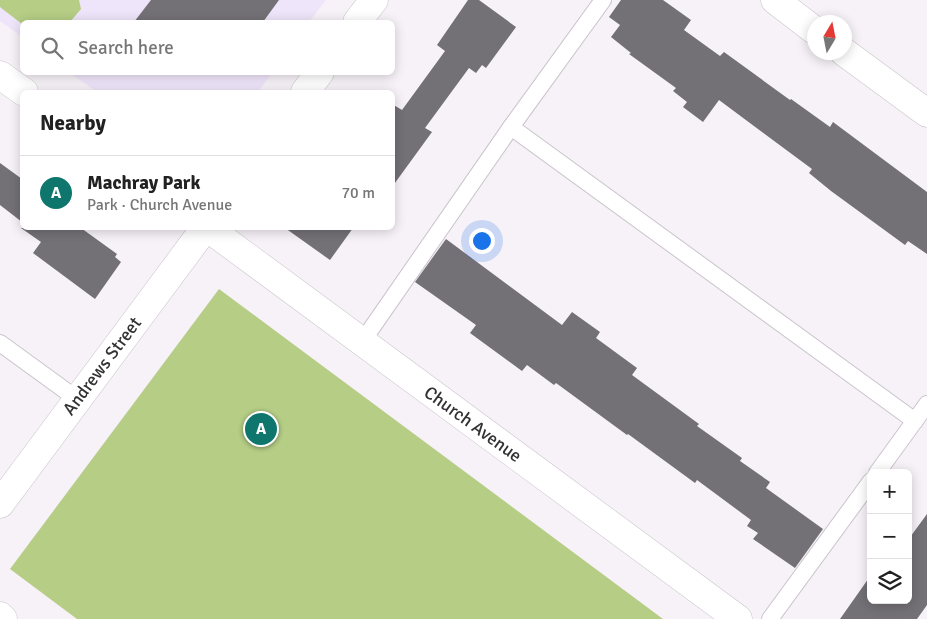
<!DOCTYPE html>
<meta charset="utf-8">
<style>
:root{--surface:#fff;--page:#f2f2f2;--text:#222;--muted:#767676;--line:#e0e0e0;--accent:#0f766e}
body{margin:0;font-family:Signika,sans-serif;background:var(--page);color:var(--text)}
.controls{position:absolute;right:15px;bottom:15px;display:grid;overflow:hidden;border-radius:8px;box-shadow:0 2px 12px #0003}
.controls button{width:45px;height:45px;display:grid;place-items:center;padding:0;border:0;border-bottom:1px solid var(--line);background:var(--surface);color:var(--text);font:25px sans-serif}
.compass{position:absolute;left:807px;top:15px;width:45px;height:45px;border-radius:50%;background:var(--surface);box-shadow:0 2px 12px #0003;rotate:10deg}
.you{position:absolute;left:481px;top:240px;width:18px;height:18px;margin:-12px;border:4px solid #fff;border-radius:50%;background:#1a73e8;box-shadow:0 0 0 8px #1a73e833}
.badge{display:grid;place-items:center;width:32px;height:32px;border-radius:50%;background:var(--accent);color:#fff;font-size:16px;font-weight:700}
.pin{position:absolute;translate:-50% -50%;border:2px solid #fff;box-shadow:0 1px 5px #0006}
.list{margin:0;padding:0;list-style:none}
h2{display:flex;justify-content:space-between;align-items:center;height:65px;margin:0;padding:0 20px;font-size:21px}
h2 small{font-size:16px;font-weight:400;color:var(--muted)}
.list li{display:grid;grid-template-columns:32px 1fr auto;gap:15px;align-items:center;box-sizing:border-box;height:75px;padding:0 20px;border-top:1px solid var(--line)}
.list b{display:block;font-size:19px;white-space:nowrap}
.list p{margin:0;font-size:16px;white-space:nowrap;color:var(--muted)}
.list em{font-size:16px;font-style:normal;color:var(--muted)}
.icon{flex:none;width:28px;height:28px;fill:none;stroke:currentColor;stroke-width:2;stroke-linecap:round;stroke-linejoin:round}
.map{position:relative;flex:none;width:927px;height:619px;overflow:hidden}
.search{position:absolute;background:var(--surface);box-shadow:0 2px 12px #0003;left:20px;top:20px;width:375px;height:55px;display:flex;align-items:center;gap:12px;box-sizing:border-box;padding:0 18px;border-radius:8px;color:var(--muted);font-size:19px}
.panel{position:absolute;background:var(--surface);box-shadow:0 2px 12px #0003;left:20px;top:90px;width:375px;height:140px;border-radius:8px}
.map>svg:first-child{display:block}
.education{fill:#efe5fa}
.green{fill:#b5cd85}
.building{fill:#737076}
.lines{fill:none;stroke-linecap:round;stroke-linejoin:round}
.lane-casing{stroke:#cac4cb;stroke-width:18}
.street-casing{stroke:#cac4cb;stroke-width:29}
.lane{stroke:#fff;stroke-width:16}
.street{stroke:#fff;stroke-width:28}
.labels{text-anchor:middle;dominant-baseline:central;stroke-width:5;stroke-linejoin:round;paint-order:stroke}
.street-label{font-size:18px;fill:#333133;stroke:#fff}
</style>
<div class="map">
<svg width="927" height="619" viewBox="0 0 927 619">
<rect width="100%" height="100%" fill="#f7f1f8"/>
<g class="education">
<polygon points="0,0 326,0 309,22 22,22 22,37 0,21"/>
<polygon points="70,73 272,73 258,92 97,92"/>
</g>
<g class="green">
<polygon points="0,0 79,0 81,9 70,22 22,22 22,24 0,7"/>
<polygon points="219,289 663,619 77,619 10,569"/>
</g>
<g class="building">
<polygon points="151,0 279,0 263,22 134,22"/>
<polygon points="468,0 479,0 516,27 486,68 482,65 476,73 469,68 425,128 432,132 392,187 392,104 402,110 445,51 437,45"/>
<polygon points="621,0 663,0 691,20 684,30 720,56 724,52 790,100 791,99 830,127 833,122 927,192 927,254 908,241 905,245 831,191 809,173 812,169 719,100 703,122 683,107 687,102 673,91 676,88 629,54 631,53 611,37 620,25 609,17"/>
<polygon points="0,163 22,179 22,222 0,205"/>
<polygon points="21,228 81,228 117,254 115,257 121,262 95,299 33,253 41,242"/>
<polygon points="285,228 353,228 330,260"/>
<polygon points="446,239 562,325 572,312 600,332 596,338 637,368 632,375 699,424 697,426 742,458 740,461 770,482 766,488 823,529 795,568 753,539 758,533 747,526 751,520 697,480 695,483 628,434 627,435 556,383 554,385 527,365 522,371 470,333 476,325 415,282"/>
<polygon points="927,514 927,605 917,619 840,619 871,575 871,600 908,600 908,540"/>
</g>
<g class="lines">
<g class="lane-casing">
<g id="lane">
<polyline points="511,127 915,421"/>
<polyline points="362,342 511,127 603,0"/>
<polyline points="0,343 77,399"/>
<polyline points="877,473 927,404"/>
<polyline points="770,619 871,481"/>
</g>
</g>
<g class="street-casing">
<g id="street">
<polyline points="775,0 814,30"/>
<polyline points="357,22 374,0"/>
<polyline points="844,52 927,113"/>
<polyline points="0,75 24,92"/>
<polyline points="305,92 320,72"/>
<polyline points="208,228 738,619"/>
<polyline points="0,504 205,228"/>
<polyline points="0,616 3,619"/>
</g>
</g>
<use href="#lane" class="lane"/>
<use href="#street" class="street"/>
</g>
<g class="labels">
<g class="street-label">
<text transform="translate(102 366) rotate(-53)">Andrews Street</text>
<text transform="translate(473 424) rotate(36)">Church Avenue</text>
</g>
</g>
</svg>
<div class="controls">
<button>+</button>
<button>−</button>
<button><svg class="icon" aria-label="layers" viewBox="0 0 24 24"><path d="M12 4l9 5-9 5-9-5zM3 14l9 5 9-5"/></svg></button>
</div>
<svg class="compass" viewBox="-18 -18 36 36"><path d="M0-13l5 13h-10z" fill="#e53935"/><path d="M0 13l5-13h-10z" fill="#767676"/></svg>
<div class="you"></div>
<div class="pin badge" style="left:261px;top:429px">A</div>
<div class="search"><svg class="icon" aria-label="search" viewBox="0 0 24 24"><circle cx="10" cy="10" r="6"/><path d="M15 15l6 6"/></svg>Search here</div>
<section class="panel">
<h2>Nearby<small></small></h2>
<ul class="list">
<li><span class="badge">A</span><div><b>Machray Park</b><p>Park · Church Avenue</p></div><em>70 m</em></li>
</ul>
</section>
</div>
